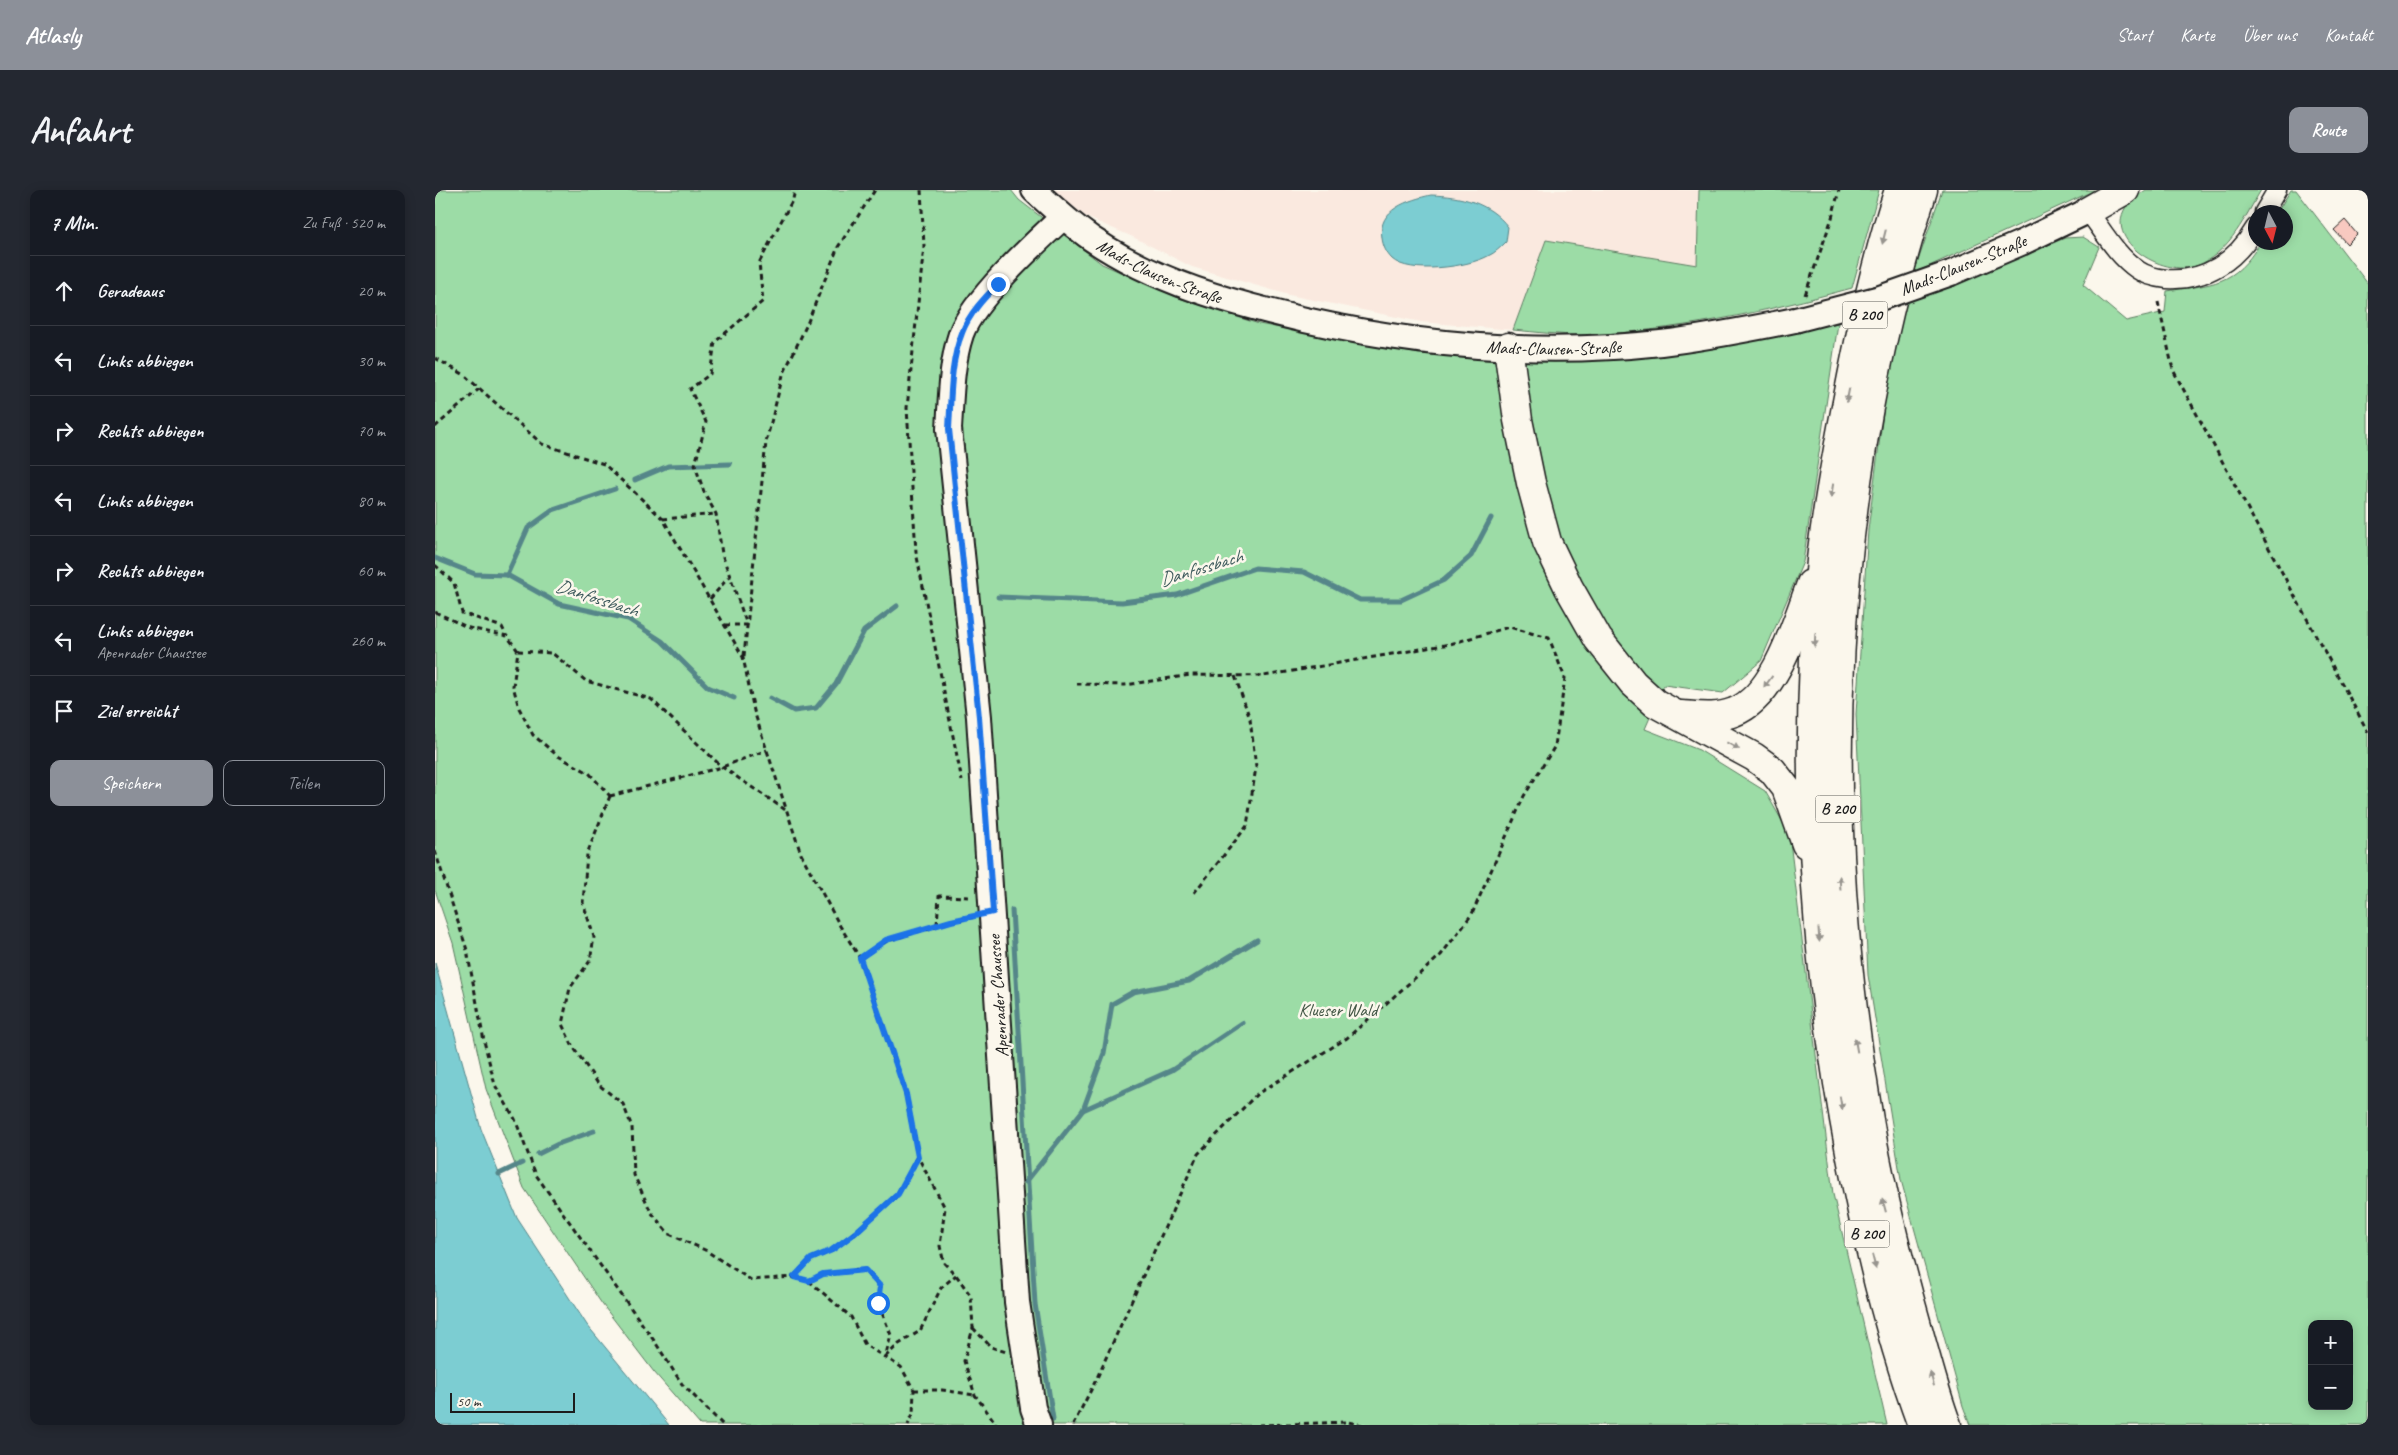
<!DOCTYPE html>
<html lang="de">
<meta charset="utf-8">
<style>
:root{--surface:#171b24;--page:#242831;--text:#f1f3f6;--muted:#9ea1a6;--line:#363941;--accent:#8c9099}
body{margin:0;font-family:Caveat,sans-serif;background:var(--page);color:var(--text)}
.controls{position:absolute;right:15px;bottom:15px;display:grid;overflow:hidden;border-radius:10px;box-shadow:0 2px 12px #0003}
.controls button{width:45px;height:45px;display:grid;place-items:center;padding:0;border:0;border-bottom:1px solid var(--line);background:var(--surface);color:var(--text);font:25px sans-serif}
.compass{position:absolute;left:1813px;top:15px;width:45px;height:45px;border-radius:50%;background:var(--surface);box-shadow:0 2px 12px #0003;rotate:173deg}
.scale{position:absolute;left:15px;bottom:12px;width:125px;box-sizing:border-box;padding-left:5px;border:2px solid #1c1c1c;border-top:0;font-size:14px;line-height:18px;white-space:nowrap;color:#1c1c1c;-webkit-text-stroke:4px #fbf7ec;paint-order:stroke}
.stop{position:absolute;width:15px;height:15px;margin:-11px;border:4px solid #1a73e8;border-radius:50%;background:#fff}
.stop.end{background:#1a73e8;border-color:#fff;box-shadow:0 1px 5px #0008}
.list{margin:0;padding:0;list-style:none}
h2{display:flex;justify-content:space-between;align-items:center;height:65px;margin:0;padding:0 20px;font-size:21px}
h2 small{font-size:16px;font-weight:400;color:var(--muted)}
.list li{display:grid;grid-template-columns:32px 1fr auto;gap:15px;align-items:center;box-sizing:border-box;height:70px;padding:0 20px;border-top:1px solid var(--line)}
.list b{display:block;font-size:19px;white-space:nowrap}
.list p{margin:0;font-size:16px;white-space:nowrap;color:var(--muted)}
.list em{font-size:16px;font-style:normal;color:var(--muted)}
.actions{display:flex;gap:10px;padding:15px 20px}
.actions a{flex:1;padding:11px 0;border:1px solid var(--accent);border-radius:10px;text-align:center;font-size:18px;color:var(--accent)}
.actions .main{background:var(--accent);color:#fff}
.icon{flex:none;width:28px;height:28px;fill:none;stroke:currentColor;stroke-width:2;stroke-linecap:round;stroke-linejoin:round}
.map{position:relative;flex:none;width:1933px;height:1235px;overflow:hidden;border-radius:10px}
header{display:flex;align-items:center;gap:30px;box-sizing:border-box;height:70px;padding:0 25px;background:var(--accent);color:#fff}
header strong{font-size:24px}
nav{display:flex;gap:28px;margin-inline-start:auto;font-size:18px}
.intro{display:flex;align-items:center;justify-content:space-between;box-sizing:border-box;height:120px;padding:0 30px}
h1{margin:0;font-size:35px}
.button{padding:12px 22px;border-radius:10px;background:var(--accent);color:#fff;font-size:18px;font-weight:700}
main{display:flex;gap:30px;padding:0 30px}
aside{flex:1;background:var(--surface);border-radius:10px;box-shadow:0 2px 12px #0003}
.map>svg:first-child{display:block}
.built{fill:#fae9df}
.green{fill:#9cdca6;stroke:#5c7c61;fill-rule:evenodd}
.water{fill:#7bcdd2;stroke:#558689}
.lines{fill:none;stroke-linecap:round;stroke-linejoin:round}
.stream{stroke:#558689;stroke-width:5}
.building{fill:#f8c9c0;stroke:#1c1c1c}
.street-casing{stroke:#1c1c1c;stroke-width:21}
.secondary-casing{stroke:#1c1c1c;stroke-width:28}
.highway-casing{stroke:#1c1c1c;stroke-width:31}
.path{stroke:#1c1c1c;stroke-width:3;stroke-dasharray:5 4;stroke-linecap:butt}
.street{stroke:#fbf7ec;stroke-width:18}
.secondary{stroke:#fbf7ec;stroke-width:24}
.highway{stroke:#fbf7ec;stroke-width:28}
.secondary-bridge-casing{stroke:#1c1c1c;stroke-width:28;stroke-linecap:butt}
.secondary-bridge{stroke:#fbf7ec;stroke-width:24}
.oneway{fill:#97948e}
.route{stroke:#1a73e8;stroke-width:6}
.labels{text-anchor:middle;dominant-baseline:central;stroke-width:5;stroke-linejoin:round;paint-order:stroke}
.shield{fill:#fbf7ec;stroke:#5f5e5a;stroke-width:1}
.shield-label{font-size:16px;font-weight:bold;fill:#1c1c1c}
.street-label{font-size:18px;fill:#1c1c1c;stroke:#fbf7ec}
.park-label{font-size:18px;fill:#425645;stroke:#fbf7ec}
.water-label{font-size:19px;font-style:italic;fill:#3d5a5c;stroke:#fbf7ec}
</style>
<header>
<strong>Atlasly</strong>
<nav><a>Start</a><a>Karte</a><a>Über uns</a><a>Kontakt</a></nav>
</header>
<div class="intro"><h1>Anfahrt</h1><a class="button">Route</a></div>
<main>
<aside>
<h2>7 Min.<small>Zu Fuß · 520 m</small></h2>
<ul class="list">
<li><svg class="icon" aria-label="ahead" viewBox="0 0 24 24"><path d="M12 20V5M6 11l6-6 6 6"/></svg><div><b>Geradeaus</b></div><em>20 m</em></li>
<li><svg class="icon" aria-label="left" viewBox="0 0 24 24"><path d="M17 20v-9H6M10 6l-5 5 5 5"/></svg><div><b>Links abbiegen</b></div><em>30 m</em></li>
<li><svg class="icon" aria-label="right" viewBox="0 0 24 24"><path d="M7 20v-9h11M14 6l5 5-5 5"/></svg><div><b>Rechts abbiegen</b></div><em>70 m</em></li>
<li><svg class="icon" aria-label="left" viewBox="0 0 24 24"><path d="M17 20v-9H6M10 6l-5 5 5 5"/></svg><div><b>Links abbiegen</b></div><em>80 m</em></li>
<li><svg class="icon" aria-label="right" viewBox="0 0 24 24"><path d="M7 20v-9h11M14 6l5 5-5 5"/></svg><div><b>Rechts abbiegen</b></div><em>60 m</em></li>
<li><svg class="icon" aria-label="left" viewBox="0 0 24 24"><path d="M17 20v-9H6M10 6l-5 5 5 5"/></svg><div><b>Links abbiegen</b><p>Apenrader Chaussee</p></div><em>260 m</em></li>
<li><svg class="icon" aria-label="arrive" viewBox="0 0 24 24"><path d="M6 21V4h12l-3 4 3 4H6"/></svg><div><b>Ziel erreicht</b></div></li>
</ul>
<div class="actions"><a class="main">Speichern</a><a>Teilen</a></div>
</aside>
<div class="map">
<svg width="1933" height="1235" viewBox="0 0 1933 1235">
<rect width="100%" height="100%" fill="#fbf7ec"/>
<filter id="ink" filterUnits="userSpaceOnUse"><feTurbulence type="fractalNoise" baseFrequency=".02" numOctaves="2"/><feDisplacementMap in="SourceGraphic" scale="10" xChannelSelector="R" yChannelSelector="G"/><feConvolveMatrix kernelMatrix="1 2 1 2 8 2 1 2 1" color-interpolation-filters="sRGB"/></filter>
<g filter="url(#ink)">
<polygon class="built" points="617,0 1264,0 1262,75 1111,50 1078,140 986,132 854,105 757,77 698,47 651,27"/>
<g class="green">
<polygon points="0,0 576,0 584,10 667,74 741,107 824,134 984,164 1148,169 1272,158 1403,133 1368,372 1326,471 1288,503 1229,495 1210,539 1264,560 1330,601 1354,643 1398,1004 1452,1235 265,1235 219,1182 167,1114 89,998 51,899 18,753 0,700"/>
<path d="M1264,0H1444L1417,98C1329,122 1239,142 1147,145C1124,145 1101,142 1078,140L1111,50L1262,75Z"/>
<polygon points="1507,0 1660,0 1479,83"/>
<path d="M1711,0H1826C1810,27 1796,59 1766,74C1733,91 1664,51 1693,14C1697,8 1705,4 1711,0Z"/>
<path d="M1856,0H1861L1933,94V1235H1535L1528,1216L1466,990L1433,785L1421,524L1433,340L1462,115L1630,48L1648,47L1664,57L1648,95L1691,131L1730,122L1732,101C1778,94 1799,96 1825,53L1850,52V22H1842ZM1877,1134H1914V1216H1877Z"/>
</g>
<g class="water">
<path d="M996,5C1025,6 1054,12 1073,37L1071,52C1066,57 1060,63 1053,66C1033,77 974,85 957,69C951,63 948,56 947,48C942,19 974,10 996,5Z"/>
<polygon points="0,773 46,939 82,1028 152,1135 234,1235 0,1235"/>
</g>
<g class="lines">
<g class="stream">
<polyline points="200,290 233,276 295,274"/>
<polyline points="0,368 40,384 72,385 124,414 193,429 227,451 273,497 299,508"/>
<polyline points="72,385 93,338 118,320 180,299"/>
<polyline points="563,407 687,412 742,405 820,378 869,382 925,410 966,410 1009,390 1036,366 1056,328"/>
<polyline points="335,508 359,521 381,518 401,494 429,441 462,416"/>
<polyline points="577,720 600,1114 618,1229"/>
<polyline points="648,920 737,880 807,833"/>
<polyline points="103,964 123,954 159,941"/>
<polyline points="64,984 87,973"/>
<polyline points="591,992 648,920 669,863 677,814 698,802 754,791 822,750"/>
</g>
</g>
<polygon class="building" points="1910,30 1922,44 1912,54 1899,40"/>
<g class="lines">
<g class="street-casing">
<g id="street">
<path d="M1653,21C1668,41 1682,66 1703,80C1710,85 1723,88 1732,89C1771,91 1801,71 1820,38"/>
<polyline points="1829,22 1842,0"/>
</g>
</g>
<g class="secondary-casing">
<g id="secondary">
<path id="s1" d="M599,0C617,17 636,34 657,49C720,92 797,113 870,130C986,156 1107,166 1226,153C1271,148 1315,139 1360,130"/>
<polyline points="1516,83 1586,53 1653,21"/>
<path d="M604,1235L598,1218L582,1112L544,527L514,239C516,208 516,174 526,144C538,110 600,53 628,27"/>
</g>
</g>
<g class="highway-casing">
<g id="highway">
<path d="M1464,0C1442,66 1427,134 1414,202C1403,257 1392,314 1386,370C1367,569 1378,771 1416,967C1433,1057 1455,1149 1487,1235"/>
<path d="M1488,0C1393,301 1381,619 1434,930C1446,1001 1463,1069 1483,1139C1492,1171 1500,1203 1512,1235"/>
<polyline points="1653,21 1690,0"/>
<polyline points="1073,157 1083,230 1096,293 1112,352 1134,398 1163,449 1198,493 1220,513 1319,567 1337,580 1351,598 1371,654"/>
<path d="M1246,525C1263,526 1282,529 1299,522C1341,506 1361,433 1376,394"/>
</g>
</g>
<g class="path">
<polyline points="486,0 489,56 472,218 481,362 527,591"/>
<polyline points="1370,105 1397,28 1404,0"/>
<polyline points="1723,112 1738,180 1933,542"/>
<polyline points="0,168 28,184 107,254 169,274 228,329 308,467 319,521 366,664 405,736 425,768 471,904 483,967 510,1018 505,1056 509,1073 521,1085 536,1106 538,1138 529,1171 540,1205 562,1235"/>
<polyline points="0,237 44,199"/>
<polyline points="228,329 281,324"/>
<polyline points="0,375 19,393 27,423 67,437 71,445"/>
<polyline points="275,409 294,387"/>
<polyline points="0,422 34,438 72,446 83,461 78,496 84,518 98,545 123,566 154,583 175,606"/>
<polyline points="290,435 312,435 287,364 281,324 269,302 260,275 271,232 255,199 275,184 280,152 328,111 324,73 358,9 360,0"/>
<polyline points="83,461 117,463 151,491 216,509 287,577 352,621"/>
<polyline points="309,466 331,252 348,185 372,134 403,57 440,0"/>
<polyline points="175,606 152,664 148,713 159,747 155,771 135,798 127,834 137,855 164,895 188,914 197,937 199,985 216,1022 234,1044 270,1060 316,1090 359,1087 374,1091 416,1127 430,1155 466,1177 479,1200 478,1224 473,1235"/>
<polyline points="175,606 287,577 332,560"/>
<polyline points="0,661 32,760 49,851 60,895 80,929 101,985 220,1152 247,1194 288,1235"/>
<polyline points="759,703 812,636 821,577 815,529 800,486"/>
<polyline points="502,735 504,706 537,707"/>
<polyline points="425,768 451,751 516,731 538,727"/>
<polyline points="359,1087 376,1069 397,1060 420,1043 463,1004 483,968"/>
<polyline points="374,1091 388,1084 430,1080 445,1096 443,1113 456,1145 450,1168"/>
<polyline points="538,1138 556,1157 571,1162"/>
<polyline points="450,1167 464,1154 485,1141 506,1098 521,1085"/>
<polyline points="479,1200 507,1200 540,1205"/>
<polyline points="638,1235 661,1190 763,964 822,904 912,848 1006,765 1037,724 1089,606 1120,556 1130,488 1114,448 1074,437 1015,454 829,486 756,485 690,495 642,494"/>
<polyline points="824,1235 913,1232 927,1235"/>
</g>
<use href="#street" class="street"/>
<use href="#secondary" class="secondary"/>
<use href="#highway" class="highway"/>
<g class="secondary-bridge-casing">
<polyline id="secondary-bridge" points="1360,130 1445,108 1516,83"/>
</g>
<use href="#secondary-bridge" class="secondary-bridge"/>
</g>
<defs><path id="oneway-solid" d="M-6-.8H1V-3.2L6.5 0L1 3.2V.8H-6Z" transform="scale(1.25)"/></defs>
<g class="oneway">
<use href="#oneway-solid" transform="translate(1449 47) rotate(104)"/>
<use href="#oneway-solid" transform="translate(1413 205) rotate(101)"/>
<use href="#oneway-solid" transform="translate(1397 301) rotate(99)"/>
<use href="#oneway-solid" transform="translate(1380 450) rotate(93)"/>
<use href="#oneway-solid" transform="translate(1333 492) rotate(126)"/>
<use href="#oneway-solid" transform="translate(1298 556) rotate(28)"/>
<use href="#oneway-solid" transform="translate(1405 693) rotate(-94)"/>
<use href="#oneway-solid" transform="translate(1384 745) rotate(86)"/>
<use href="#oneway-solid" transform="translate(1421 855) rotate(-100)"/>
<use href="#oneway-solid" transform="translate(1406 913) rotate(80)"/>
<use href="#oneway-solid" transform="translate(1449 1015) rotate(-105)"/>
<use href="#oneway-solid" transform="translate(1439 1072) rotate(76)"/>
<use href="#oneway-solid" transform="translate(1497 1189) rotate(-106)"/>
</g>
</g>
<g class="lines" filter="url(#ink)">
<path class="route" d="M443,1113L445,1096L430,1080L388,1084L374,1091L359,1087L376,1069L397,1060L420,1043L463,1004L483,967L471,904L425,768L451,750L516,731L558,722L544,527L514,239C516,208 515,172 527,143C534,124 549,108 563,94"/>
</g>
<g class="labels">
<g class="shield">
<rect x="1407.5" y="111.5" width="45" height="27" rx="4"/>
<rect x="1380.5" y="605.5" width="45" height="27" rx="4"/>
<rect x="1409.5" y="1030.5" width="45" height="27" rx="4"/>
</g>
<g class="shield-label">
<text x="1430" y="125">B 200</text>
<text x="1403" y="619">B 200</text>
<text x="1432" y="1044">B 200</text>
</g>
<g class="street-label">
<text transform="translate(1528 75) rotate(-22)">Mads-Clausen-Straße</text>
<text stroke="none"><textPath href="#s1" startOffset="151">Mads-Clausen-Straße</textPath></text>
<text stroke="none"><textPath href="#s1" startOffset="556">Mads-Clausen-Straße</textPath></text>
<text transform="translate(563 806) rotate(-94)">Apenrader Chaussee</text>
</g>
<g class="park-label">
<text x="903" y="820">Klueser Wald</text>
</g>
<g class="water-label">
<text transform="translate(766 378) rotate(-17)">Danfossbach</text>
<text transform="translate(162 408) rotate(18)">Danfossbach</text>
</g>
</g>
</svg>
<div class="controls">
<button>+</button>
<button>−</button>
</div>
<svg class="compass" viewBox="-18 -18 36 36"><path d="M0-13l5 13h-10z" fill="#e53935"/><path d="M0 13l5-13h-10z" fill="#9ea1a6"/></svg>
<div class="scale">50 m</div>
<div class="stop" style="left:443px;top:1113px"></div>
<div class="stop end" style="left:563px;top:94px"></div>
</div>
</main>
